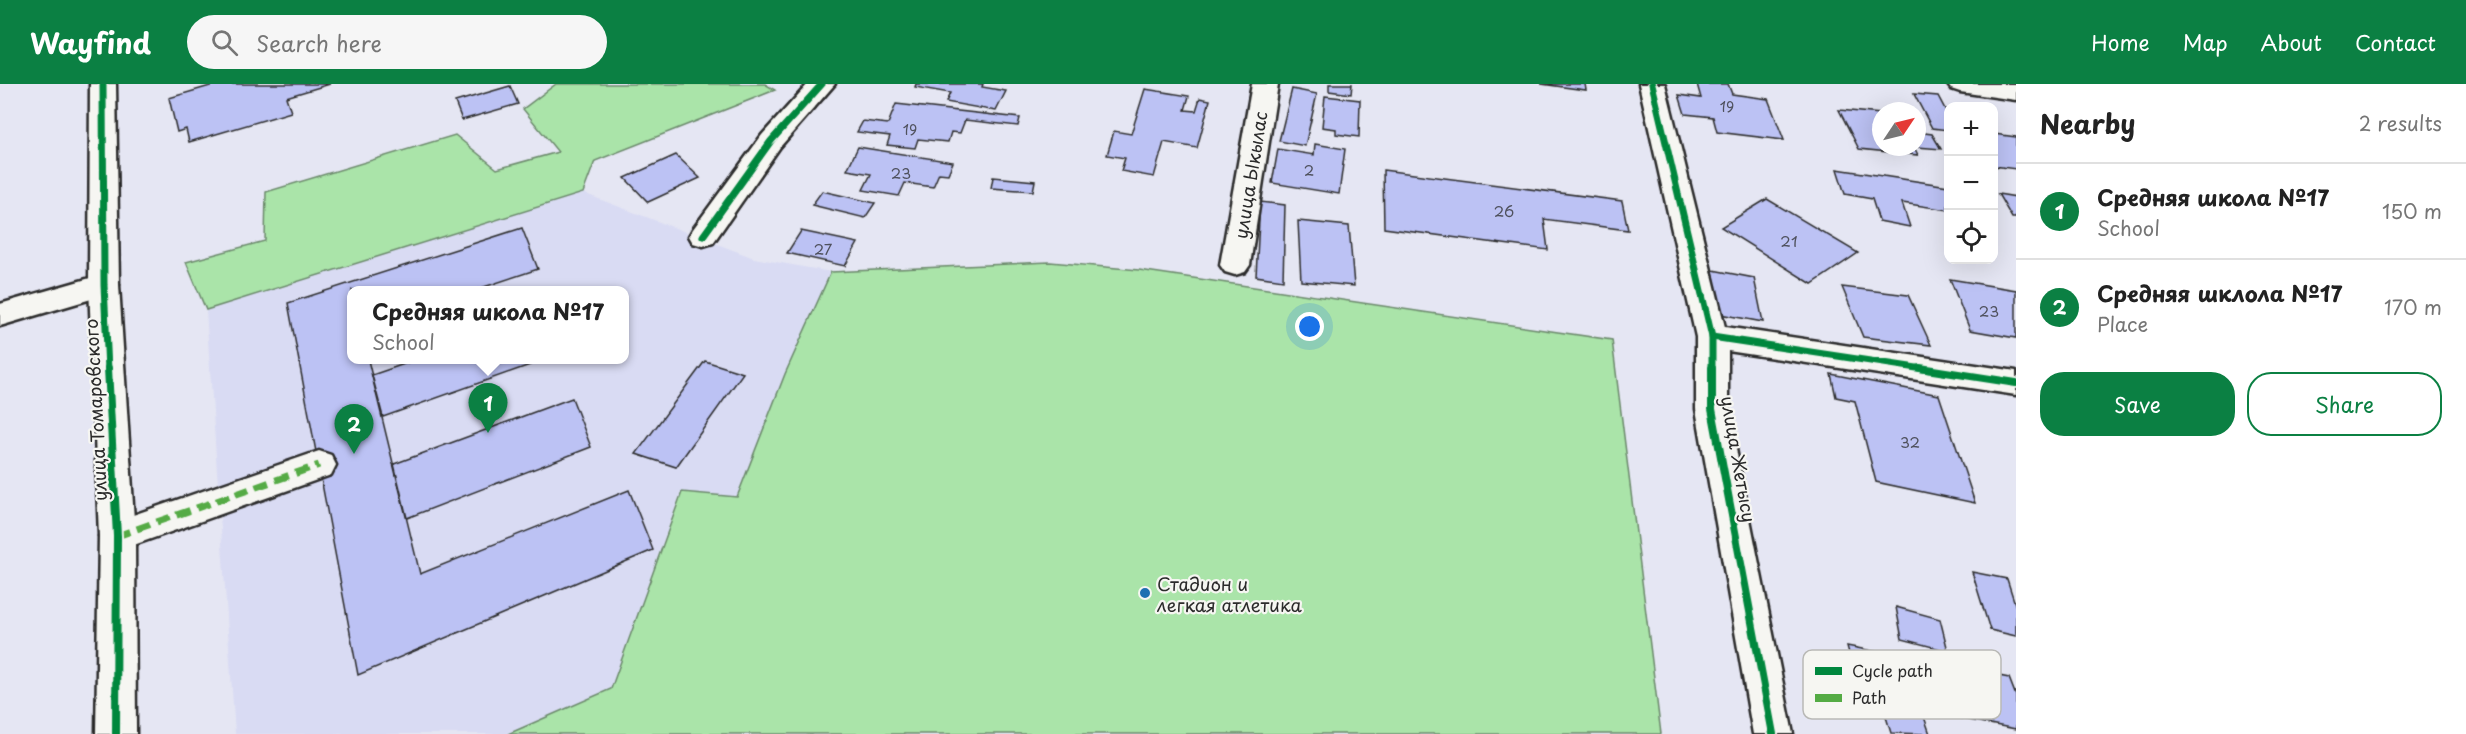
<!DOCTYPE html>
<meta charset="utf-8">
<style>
:root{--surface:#fff;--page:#f6f6f6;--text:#222;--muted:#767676;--line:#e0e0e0;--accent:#0b8043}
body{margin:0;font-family:"Playpen Sans",sans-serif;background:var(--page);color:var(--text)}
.controls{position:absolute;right:18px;top:18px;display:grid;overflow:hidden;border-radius:12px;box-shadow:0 6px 24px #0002}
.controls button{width:54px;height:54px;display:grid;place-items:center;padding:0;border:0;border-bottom:2px solid var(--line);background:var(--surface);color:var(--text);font:30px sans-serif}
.compass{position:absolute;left:1872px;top:18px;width:54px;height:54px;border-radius:50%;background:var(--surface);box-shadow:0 6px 24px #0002;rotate:55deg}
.you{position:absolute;left:1310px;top:243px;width:21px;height:21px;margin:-15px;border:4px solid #fff;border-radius:50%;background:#1a73e8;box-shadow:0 0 0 9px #1a73e833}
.badge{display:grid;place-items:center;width:39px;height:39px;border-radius:50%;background:var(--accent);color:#fff;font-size:20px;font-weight:700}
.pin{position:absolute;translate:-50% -50px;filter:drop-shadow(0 2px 3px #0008)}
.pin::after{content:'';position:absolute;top:32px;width:21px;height:18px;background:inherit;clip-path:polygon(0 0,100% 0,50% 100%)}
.popup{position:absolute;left:347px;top:202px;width:282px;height:78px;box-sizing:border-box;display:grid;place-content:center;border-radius:12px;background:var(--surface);filter:drop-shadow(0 2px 4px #0005);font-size:20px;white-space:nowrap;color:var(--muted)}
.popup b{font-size:22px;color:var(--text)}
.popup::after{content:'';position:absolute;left:50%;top:100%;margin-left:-12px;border:12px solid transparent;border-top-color:var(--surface)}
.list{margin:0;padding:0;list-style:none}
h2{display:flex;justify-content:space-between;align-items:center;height:78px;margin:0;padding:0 24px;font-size:26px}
h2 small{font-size:20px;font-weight:400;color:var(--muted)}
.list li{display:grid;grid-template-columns:39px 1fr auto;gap:18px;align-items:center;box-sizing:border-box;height:96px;padding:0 24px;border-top:2px solid var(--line)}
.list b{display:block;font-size:22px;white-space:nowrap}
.list p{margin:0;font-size:20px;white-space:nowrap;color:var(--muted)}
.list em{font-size:20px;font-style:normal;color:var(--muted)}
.actions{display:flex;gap:12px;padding:18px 24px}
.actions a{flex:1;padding:14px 0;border:2px solid var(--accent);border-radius:24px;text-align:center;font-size:21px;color:var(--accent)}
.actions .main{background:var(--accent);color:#fff}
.icon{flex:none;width:33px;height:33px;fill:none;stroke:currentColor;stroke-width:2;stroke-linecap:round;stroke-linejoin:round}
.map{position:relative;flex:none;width:2016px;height:650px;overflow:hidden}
header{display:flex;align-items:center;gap:36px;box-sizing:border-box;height:84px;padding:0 30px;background:var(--accent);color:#fff}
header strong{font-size:28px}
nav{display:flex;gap:33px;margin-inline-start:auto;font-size:21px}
.search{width:420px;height:54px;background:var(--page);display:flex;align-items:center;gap:15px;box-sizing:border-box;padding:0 21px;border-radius:33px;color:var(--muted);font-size:22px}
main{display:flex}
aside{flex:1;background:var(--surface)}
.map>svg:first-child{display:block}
.built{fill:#d9dbf3;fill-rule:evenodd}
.green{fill:#aae4a9;stroke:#6a886a;stroke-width:1.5}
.building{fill:#bcc2f4;stroke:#2b2b2b;stroke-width:1.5}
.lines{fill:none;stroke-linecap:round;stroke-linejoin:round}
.street-casing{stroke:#2b2b2b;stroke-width:5}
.secondary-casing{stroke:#2b2b2b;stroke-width:5}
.street{fill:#f6f6f2;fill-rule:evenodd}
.secondary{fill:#f6f6f2;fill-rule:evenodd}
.quiet{stroke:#54ab44;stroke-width:7;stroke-dasharray:14 7;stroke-linecap:butt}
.cycleway-far1-casing{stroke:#f6f6f2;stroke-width:10}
.cycleway-casing{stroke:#f6f6f2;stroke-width:12}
.cycleway-far1{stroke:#00873e;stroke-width:7}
.cycleway{stroke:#00873e;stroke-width:8}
.poi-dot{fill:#1f6fb2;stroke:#f6f6f2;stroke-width:2}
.labels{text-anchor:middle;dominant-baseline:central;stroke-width:4.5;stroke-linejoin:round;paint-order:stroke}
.far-number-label{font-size:14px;fill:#4f515d}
.number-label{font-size:15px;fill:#4f515d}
.street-label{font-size:18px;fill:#2b2b2b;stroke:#f6f6f2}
.poi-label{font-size:18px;fill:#2b2b2b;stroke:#f6f6f2;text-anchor:start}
.key{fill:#f6f6f2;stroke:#b9b9b6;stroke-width:1.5}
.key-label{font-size:16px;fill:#2b2b2b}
</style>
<header>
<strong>Wayfind</strong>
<div class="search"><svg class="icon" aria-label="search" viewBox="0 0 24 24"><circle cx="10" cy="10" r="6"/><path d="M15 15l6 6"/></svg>Search here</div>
<nav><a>Home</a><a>Map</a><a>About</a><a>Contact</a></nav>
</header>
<main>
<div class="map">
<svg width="2016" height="650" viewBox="0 0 2016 650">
<rect width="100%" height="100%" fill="#e5e6f3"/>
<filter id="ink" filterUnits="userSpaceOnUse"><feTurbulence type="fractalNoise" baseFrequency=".0167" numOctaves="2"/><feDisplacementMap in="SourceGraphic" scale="12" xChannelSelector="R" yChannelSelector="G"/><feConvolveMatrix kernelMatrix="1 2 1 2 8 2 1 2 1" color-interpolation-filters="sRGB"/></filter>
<g filter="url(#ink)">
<path class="built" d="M583,109L754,174L831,188L785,290L737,413L681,408L611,605L508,650H235L206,226ZM352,206H624V276H352Z"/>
<g class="green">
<polygon points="556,0 765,0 775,6 595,77 583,109 206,226 186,178 265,157 266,108 455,51 497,85 558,68 523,25"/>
<polygon points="1050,178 1139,186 1612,256 1661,650 508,650 611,605 682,408 737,413 785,290 831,188"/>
</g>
<g class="building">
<polygon points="217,0 330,0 286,13 291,28 189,58 186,45 177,48 169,14"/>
<polygon points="916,0 983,0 982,3 1006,7 996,27 946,18 950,9 915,3"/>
<polygon points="1329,0 1352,0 1351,10 1329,7"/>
<polygon points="1541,0 1585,0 1586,6"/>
<polygon points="1697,0 1728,0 1732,10 1768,15 1784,56 1717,48 1713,33 1685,30 1679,11 1701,14"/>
<polygon points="510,2 518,20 462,36 455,18"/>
<polygon points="1145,5 1189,12 1185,26 1196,27 1200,14 1210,16 1197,64 1164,58 1154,93 1121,87 1125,74 1107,71 1114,47 1131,50"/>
<polygon points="1292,5 1317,10 1305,62 1279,57"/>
<polygon points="1914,10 1938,12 1948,31 1948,46 1932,44"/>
<polygon points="1325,12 1360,16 1359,53 1336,50 1336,45 1322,43"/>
<polygon points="896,20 1020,34 1018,42 965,36 960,49 951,48 948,58 918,55 915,64 887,61 890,52 857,48 863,37 888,40"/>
<polygon points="1839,26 1881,30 1881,63 1914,63 1918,71 1859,65"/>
<polygon points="1917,48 1932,50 1941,65 1917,63"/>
<polygon points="1994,50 2016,53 2016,85 1994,82"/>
<polygon points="1315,60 1345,65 1339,110 1272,99 1278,65 1314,71"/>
<polygon points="858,63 953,78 948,90 939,89 933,103 905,99 899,112 863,106 871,90 847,86"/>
<polygon points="676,71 700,94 648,118 625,94"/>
<polygon points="1837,85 1948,102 1948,126 1902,119 1910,143 1879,137 1872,115 1845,110"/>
<polygon points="1383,86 1622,117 1628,146 1544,135 1548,166 1384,144"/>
<polygon points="993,93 1035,97 1033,107 991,104"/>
<polygon points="822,107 875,119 865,134 812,121"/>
<polygon points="1998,110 2016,113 2016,134 2012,134"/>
<polygon points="1767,115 1858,169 1812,200 1721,143"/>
<polygon points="1260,118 1285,121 1283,196 1256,192"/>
<polygon points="1298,137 1349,142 1354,202 1301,197"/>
<polygon points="522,144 538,185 475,206 352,206 352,276 368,276 420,490 629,406 653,466 358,591 288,219"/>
<polygon points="801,147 858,159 845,182 787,169"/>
<polygon points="1713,186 1754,194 1763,238 1720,230"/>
<polygon points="1950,195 2016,206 2016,254 1970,246"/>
<polygon points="1842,203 1908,211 1931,261 1863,253"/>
<polygon points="416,276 544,276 383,333 372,291"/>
<polygon points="705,277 743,289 676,383 636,370"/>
<polygon points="1831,290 1939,311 1975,419 1876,398 1855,317 1836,313"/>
<polygon points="572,314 591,363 407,434 394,380"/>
<polygon points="1972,488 2007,495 2016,523 2016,552 1990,546"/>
<polygon points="1896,523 1940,535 1948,567 1902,555"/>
<polygon points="1847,562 2009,594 2016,612 2016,645 1922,627 1930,650 1891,649 1883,623 1863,619"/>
</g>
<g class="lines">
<g class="street-casing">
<g id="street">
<polygon points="808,0 835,0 780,63 713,159 703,162 693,159 689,152 693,145 762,51"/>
<polygon points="1252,0 1278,0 1250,181 1245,188 1235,191 1225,188 1220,181"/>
<polygon points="1639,0 1665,0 1725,243 2016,287 2016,311 1728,267 1728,325 1793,650 1753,650 1696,325 1696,253"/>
<polygon points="1947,0 2016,0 2016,16 1960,8 1951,5"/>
<polygon points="104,190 115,194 119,201 115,208 0,242 0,220"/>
<polygon points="319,367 331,371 336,381 331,391 117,467 104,463 99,452 104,441"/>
</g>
</g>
<g class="secondary-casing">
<polygon id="secondary" points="90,0 116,0 119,201 135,452 136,650 96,650 99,452 89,201"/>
</g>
<use href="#street" class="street"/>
<use href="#secondary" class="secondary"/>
<polyline class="quiet" points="117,452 319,381"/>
<g class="cycleway-far1-casing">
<g id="cycleway-far1">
<polyline points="103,0 104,201 108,286"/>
<polyline points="1652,0 1712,253 1712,286"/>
<polyline points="703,152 771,57 822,0"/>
<polyline points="1712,253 1930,286"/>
</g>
</g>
<g class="cycleway-casing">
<g id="cycleway">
<polyline points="108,284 117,452 116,650"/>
<polyline points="1712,284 1712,325 1773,650"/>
<polyline points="1920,284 2016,299"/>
</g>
</g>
<use href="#cycleway-far1" class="cycleway-far1"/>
<use href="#cycleway" class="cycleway"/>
</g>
</g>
<circle class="poi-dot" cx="1145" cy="509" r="6"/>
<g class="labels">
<g class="far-number-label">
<text x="1727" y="22">19</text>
<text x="910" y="45">19</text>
</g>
<g class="number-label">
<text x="1309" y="85">2</text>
<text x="901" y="88">23</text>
<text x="1504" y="126">26</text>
<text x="1789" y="156">21</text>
<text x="823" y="164">27</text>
<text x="1989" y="226">23</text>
<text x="1910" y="357">32</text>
</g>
<g class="street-label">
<text transform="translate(1250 91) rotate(-81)">улица Ыкылас</text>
<text transform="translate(95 326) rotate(-93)">улица Томаровского</text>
<text transform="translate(1739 375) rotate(80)">улица Жетысу</text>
</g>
<g class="poi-label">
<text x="1157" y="499">Стадион и<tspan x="1157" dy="21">легкая атлетика</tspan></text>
</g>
</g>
<rect x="1803" y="566" width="198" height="69" rx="9" class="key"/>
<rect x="1815" y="583" width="27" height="8" fill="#00873e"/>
<rect x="1815" y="610" width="27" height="8" fill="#54ab44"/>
<g class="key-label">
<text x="1852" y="593">Cycle path</text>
<text x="1852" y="620">Path</text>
</g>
</svg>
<div class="controls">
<button>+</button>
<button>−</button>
<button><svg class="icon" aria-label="locate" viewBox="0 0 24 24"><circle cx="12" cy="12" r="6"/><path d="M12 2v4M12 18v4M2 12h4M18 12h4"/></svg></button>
</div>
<svg class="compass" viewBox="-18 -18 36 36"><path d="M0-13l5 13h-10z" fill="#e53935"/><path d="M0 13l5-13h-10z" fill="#767676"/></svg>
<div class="you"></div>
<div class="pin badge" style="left:488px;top:349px">1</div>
<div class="popup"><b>Средняя школа №17</b>School</div>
<div class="pin badge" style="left:354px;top:370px">2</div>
</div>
<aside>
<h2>Nearby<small>2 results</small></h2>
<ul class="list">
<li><span class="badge">1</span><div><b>Средняя школа №17</b><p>School</p></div><em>150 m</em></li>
<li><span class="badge">2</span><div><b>Средняя шклола №17</b><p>Place</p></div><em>170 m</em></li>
</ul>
<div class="actions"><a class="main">Save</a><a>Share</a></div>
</aside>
</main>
